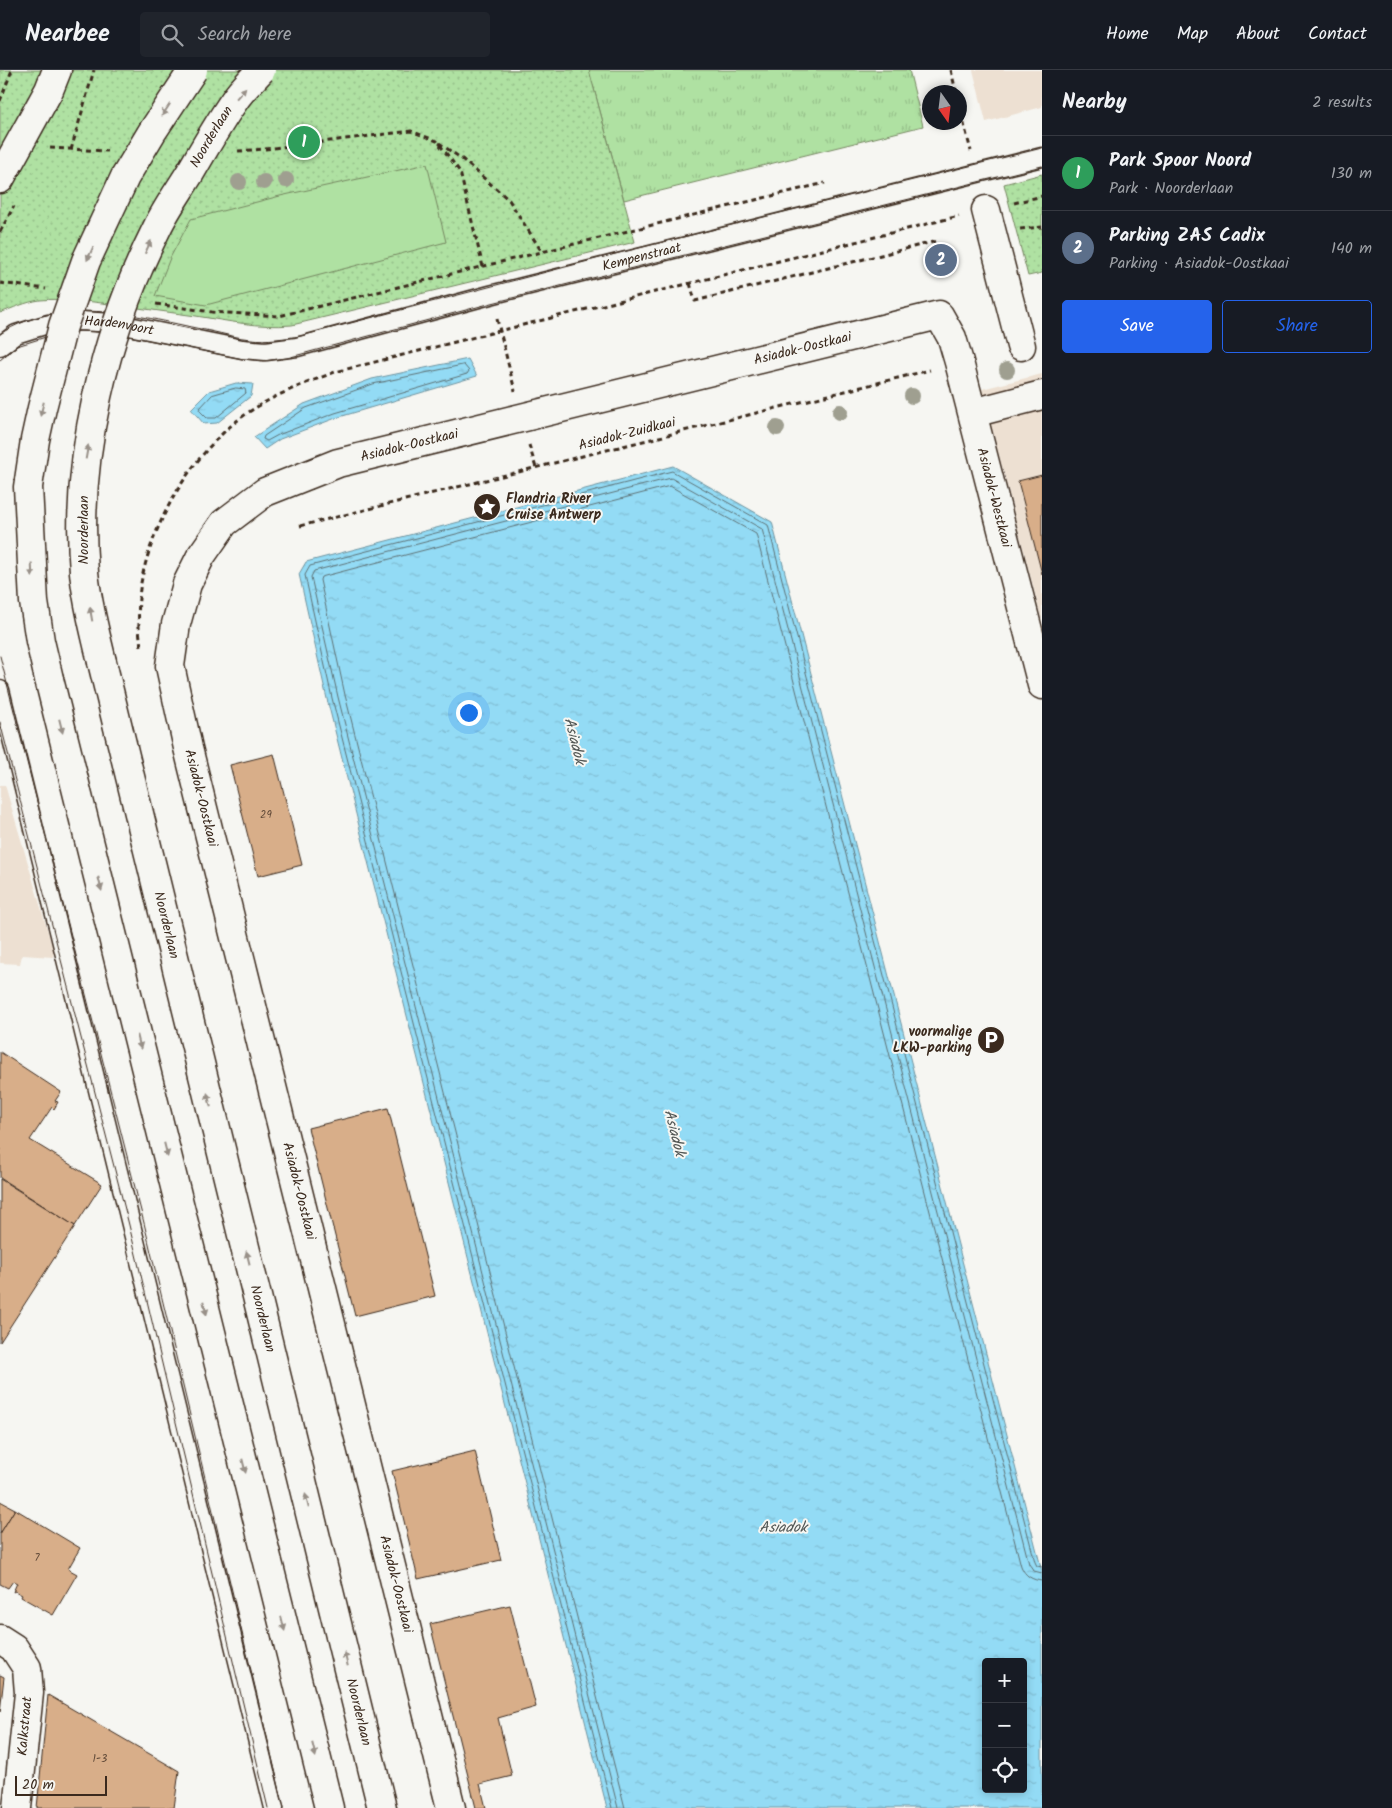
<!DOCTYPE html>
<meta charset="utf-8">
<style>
:root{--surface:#171b24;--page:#20242c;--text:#f1f3f6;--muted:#9ea1a6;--line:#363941;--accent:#2563eb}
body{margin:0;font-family:Kalam,sans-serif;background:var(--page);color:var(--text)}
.controls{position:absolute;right:15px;bottom:15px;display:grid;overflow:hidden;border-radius:5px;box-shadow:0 2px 8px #0003}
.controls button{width:45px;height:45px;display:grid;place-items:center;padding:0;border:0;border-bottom:1px solid var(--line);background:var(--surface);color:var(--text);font:25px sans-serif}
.compass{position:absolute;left:922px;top:15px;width:45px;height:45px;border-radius:50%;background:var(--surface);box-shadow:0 2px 8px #0003;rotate:166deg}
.scale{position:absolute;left:15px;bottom:12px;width:92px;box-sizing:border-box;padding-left:5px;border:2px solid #3b2a1e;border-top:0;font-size:14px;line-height:18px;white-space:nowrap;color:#3b2a1e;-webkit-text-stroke:4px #f6f6f2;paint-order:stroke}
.you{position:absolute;left:468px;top:642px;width:18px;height:18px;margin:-12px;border:4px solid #fff;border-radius:50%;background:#1a73e8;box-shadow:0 0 0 8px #1a73e833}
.badge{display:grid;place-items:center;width:32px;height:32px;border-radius:50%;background:var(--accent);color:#fff;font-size:16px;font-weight:700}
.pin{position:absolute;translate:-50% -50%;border:2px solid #fff;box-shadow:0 1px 5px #0006}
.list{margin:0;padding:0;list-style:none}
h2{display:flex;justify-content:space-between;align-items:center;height:65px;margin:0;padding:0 20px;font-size:21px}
h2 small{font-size:16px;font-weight:400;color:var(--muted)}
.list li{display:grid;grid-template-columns:32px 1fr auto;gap:15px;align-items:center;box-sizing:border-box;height:75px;padding:0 20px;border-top:1px solid var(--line)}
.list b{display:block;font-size:19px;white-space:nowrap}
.list p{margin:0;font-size:16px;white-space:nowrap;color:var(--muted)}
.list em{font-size:16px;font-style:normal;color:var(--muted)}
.actions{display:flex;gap:10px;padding:15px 20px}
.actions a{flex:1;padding:11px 0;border:1px solid var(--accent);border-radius:5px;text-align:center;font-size:18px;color:var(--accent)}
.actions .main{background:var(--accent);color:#fff}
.icon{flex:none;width:28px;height:28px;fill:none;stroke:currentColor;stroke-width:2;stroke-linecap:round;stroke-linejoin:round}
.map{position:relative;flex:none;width:1042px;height:1738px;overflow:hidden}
header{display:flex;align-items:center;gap:30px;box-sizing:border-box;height:70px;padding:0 25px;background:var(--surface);border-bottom:1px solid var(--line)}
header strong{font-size:24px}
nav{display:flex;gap:28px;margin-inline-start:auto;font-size:18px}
.search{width:350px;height:45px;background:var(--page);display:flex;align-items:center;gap:12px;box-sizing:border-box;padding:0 18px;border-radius:5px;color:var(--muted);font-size:19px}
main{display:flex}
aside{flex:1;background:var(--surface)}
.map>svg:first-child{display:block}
.built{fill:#ede0d2}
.grass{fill:url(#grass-tufts);stroke:#758660}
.park{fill:url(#park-dots);stroke:#758660}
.garden{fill:#afe1a2;stroke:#758660}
.water{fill:url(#water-ripples);stroke:#70949f;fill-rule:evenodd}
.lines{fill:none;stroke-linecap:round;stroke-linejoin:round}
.shore{stroke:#5e7174;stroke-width:1}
.building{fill:#d8ae89;stroke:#3b2a1e}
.lane-casing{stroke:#3b2a1e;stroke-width:21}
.street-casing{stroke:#3b2a1e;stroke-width:31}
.secondary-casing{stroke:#3b2a1e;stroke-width:31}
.path{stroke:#3b2a1e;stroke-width:3;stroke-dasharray:5 4;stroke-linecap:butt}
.lane{stroke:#f6f6f2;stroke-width:18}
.street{stroke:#f6f6f2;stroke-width:28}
.secondary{stroke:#f6f6f2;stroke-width:28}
.tram{stroke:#3b2a1e;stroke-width:1}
.secondary-bridge-casing{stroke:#3b2a1e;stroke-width:31;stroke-linecap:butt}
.secondary-bridge{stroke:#f6f6f2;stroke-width:28}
.tree{fill:#9f9f90}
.oneway{fill:#989088}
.labels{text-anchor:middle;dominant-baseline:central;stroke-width:4;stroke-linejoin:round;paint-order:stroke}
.number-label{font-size:11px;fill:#624b39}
.street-label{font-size:14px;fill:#3b2a1e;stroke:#f6f6f2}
.poi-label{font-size:14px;font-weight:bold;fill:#3b2a1e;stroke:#f6f6f2;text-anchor:start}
.water-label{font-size:15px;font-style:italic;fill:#515654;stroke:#f6f6f2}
</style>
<header>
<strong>Nearbee</strong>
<div class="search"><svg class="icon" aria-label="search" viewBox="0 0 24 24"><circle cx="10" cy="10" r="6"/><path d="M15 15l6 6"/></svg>Search here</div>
<nav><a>Home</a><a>Map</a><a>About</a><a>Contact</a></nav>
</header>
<main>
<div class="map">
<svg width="1042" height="1738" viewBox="0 0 1042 1738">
<defs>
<pattern id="grass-tufts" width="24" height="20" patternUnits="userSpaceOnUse" patternTransform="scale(1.25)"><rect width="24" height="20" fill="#afe1a2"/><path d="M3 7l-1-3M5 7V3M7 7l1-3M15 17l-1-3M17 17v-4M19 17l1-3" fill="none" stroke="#97c18b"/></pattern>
<pattern id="park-dots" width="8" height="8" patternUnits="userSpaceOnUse" patternTransform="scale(1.25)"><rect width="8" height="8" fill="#afe1a2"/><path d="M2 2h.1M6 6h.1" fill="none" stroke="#97c18b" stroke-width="1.8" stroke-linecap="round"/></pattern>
<pattern id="water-ripples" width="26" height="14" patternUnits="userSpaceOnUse" patternTransform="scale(1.25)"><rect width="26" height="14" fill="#93dbf5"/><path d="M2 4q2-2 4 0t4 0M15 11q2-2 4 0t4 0" fill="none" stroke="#80bcd2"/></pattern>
</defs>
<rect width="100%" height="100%" fill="#f6f6f2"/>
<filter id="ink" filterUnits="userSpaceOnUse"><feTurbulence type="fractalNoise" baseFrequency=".02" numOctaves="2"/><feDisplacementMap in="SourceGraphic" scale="10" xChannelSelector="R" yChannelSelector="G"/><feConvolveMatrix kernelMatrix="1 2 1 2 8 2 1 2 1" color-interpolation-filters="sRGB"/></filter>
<g filter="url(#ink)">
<g class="built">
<polygon points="973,0 1042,0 1042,37 986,52"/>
<polygon points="1042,304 1042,551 982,319"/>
<polygon points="0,715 5,715 54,882 53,887 22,885 20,894 0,893"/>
</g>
<polygon class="grass" points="302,0 909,0 923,56 624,130 593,15"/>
<g class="park">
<path d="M0,0H589L635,172L292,255C259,258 228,251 196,246C167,242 138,238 109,234C87,231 62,228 40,230C26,232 13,238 0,243Z"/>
<polygon points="1042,104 1042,203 1028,206 1004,114"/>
</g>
<polygon class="garden" points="427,94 446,172 206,235 155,226 170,188 191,149 280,126"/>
<g class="water">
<polygon points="468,289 477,306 336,348 280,369 265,379 254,367 304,334 372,309"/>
<polygon points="236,313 253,314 251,326 217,353 204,354 191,339 209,321"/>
<path d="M673,396L772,452L1042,1501V1738H607L327,629L299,504L306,492ZM986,1592H1023V1719H986Z"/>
</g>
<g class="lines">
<g class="shore">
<polygon points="464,295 469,301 467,304 335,343 278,365 267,371 263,369 264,366 306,338 373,314"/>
<polygon points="236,318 245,319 246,323 216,348 207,348 199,340 200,338 212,325"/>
<polyline points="612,1738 332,628 305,505 310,496 672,401 768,455 1035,1492 1037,1496 1042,1497"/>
<polyline points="618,1738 338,627 311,507 314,501 671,408 762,459 1029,1494 1034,1501 1042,1503"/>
<path d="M625,1738L345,625L320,510L321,507L670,416L756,464L1021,1496C1025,1506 1032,1510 1042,1511"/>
</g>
</g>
<g class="building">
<polygon points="1042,405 1042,504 1018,411"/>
<polygon points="274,684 302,795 258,806 230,695"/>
<polygon points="0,982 61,1022 55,1031 58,1032 54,1039 52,1037 30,1070 102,1114 75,1156 0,1108"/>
<polygon points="388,1038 435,1226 355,1246 308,1058"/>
<polygon points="0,1109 75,1156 0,1272"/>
<polygon points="475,1381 501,1490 418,1509 392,1401"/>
<polygon points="0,1431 15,1439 0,1464"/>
<polygon points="15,1439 80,1478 68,1499 77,1504 53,1545 21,1527 22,1525 15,1521 13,1522 17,1513 13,1511 8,1518 0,1514 0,1464"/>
<polygon points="510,1535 536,1637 498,1648 512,1706 480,1714 486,1738 476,1738 430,1554"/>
<polygon points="0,1605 4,1607 0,1642"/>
<polygon points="48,1625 179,1701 174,1738 37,1738"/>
</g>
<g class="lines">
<g class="lane-casing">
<g id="lane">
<path id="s1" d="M0,276L16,264L48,254L80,251L114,253L242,279L266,281L297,277L490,225L1042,87"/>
<polyline points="0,620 274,1738"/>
</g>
</g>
<g class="street-casing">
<g id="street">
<polyline points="0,109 49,20 57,0"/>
<polyline points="986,140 1021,276"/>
<polyline points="973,343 1042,325"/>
<polyline points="0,1569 14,1578 27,1598 29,1623 17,1738"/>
<path id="s2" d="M451,1738L188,678L170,596L176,554L187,514L201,486L224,453L265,422L338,393L939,245L952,268L959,292L1042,615"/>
</g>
</g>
<g class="secondary-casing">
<g id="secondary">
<path id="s3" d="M102,592L382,1738"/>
<polyline points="49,609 329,1738"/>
</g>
</g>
<g class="path">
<polyline points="951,0 956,22"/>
<polyline points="0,31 12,0"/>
<polyline points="959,35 971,81"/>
<polyline points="439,73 462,89 509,130 542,182"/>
<polyline points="50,78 107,81"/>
<polyline points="71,80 94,0"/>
<polyline points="238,81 265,79 411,61 437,71 460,102 483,197"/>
<polyline points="1014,133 1042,126"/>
<polyline points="1020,159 1042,157"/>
<polyline points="0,162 14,136"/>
<polyline points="0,213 46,219"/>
<polyline points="690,213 695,231 937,171"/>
<polyline points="156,234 212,242 279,246 825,113"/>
<polyline points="497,249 515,321"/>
<polyline points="529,375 536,398"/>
<polyline points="300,456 930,300"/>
<path d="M141,576C138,555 137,530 142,508C155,445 198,375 252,340C278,323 307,313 335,302L959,146"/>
</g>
<use href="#lane" class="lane"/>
<use href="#street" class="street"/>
<use href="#secondary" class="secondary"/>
<g class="tram">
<path d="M0,264C64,223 142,247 210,261C224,264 238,268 251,269C268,271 284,268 301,266L619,183L1042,78"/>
<polyline points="0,290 17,276 49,266 80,261 113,263 243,289 263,291 287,288 492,233 1042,96"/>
<polyline points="0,586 144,1153 284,1738"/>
<polyline points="0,652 129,1155 268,1738"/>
</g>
<g class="secondary-bridge-casing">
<g id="secondary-bridge">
<path id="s4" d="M102,592C95,562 87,533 84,502C74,386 105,262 157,158C166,139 179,121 190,103C204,79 218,54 234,31C241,20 252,10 261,0"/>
<polyline points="49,609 40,571 34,532 28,417 35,370 42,338 63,256 86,191 125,107 152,62 193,0"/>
</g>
</g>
<use href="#secondary-bridge" class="secondary-bridge"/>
</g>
<g class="tree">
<circle cx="286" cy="110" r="8"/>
<circle cx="239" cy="112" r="8"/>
<circle cx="264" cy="112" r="8"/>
<circle cx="1007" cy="300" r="8"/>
<circle cx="912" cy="326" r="8"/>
<circle cx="840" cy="342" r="8"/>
<circle cx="777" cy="358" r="8"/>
</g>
<defs><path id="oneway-solid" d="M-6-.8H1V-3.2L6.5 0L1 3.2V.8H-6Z" transform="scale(1.25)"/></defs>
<g class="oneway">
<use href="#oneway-solid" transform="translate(241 23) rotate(-49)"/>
<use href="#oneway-solid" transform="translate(166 40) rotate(123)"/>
<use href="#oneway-solid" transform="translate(148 177) rotate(-65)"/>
<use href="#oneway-solid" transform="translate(90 184) rotate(115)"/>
<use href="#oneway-solid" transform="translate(42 339) rotate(104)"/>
<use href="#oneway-solid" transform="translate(87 382) rotate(-80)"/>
<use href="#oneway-solid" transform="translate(32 500) rotate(87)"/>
<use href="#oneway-solid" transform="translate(91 544) rotate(-100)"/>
<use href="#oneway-solid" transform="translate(61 656) rotate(76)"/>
<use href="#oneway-solid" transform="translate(100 814) rotate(76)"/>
<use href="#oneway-solid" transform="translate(139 972) rotate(76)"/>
<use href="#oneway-solid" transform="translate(209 1030) rotate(-104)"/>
<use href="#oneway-solid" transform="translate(166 1080) rotate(76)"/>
<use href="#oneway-solid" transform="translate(248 1188) rotate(-104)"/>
<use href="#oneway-solid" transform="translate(205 1238) rotate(76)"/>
<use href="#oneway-solid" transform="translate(244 1396) rotate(76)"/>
<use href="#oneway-solid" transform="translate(307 1431) rotate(-104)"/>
<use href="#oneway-solid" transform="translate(283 1554) rotate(76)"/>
<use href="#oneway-solid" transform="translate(346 1589) rotate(-104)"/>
<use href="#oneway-solid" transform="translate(314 1680) rotate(76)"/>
</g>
</g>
<defs>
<g id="sight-disc" transform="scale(1.4375)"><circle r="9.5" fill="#3b2a1e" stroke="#f6f6f2"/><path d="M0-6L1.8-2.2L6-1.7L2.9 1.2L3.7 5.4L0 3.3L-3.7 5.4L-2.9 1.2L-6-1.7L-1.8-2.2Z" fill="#fff"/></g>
<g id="parking-disc" transform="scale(1.4375)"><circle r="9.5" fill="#3b2a1e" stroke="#f6f6f2"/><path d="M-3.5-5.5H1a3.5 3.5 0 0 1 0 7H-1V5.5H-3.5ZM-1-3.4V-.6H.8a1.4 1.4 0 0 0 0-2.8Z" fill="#fff"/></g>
</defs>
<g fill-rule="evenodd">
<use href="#sight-disc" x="487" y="437"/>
<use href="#parking-disc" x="991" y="970"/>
</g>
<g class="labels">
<g class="number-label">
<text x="266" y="745">29</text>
<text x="37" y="1488">7</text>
<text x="100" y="1689">1-3</text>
</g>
<g class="street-label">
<text stroke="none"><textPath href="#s4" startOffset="554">Noorderlaan</textPath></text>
<text stroke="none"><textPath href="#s1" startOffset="662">Kempenstraat</textPath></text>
<text stroke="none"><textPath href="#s1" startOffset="125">Hardenvoort</textPath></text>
<text stroke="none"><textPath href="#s2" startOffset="1940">Asiadok-Oostkaai</textPath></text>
<text transform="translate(627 364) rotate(-14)">Asiadok-Zuidkaai</text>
<text stroke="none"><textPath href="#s2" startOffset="1535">Asiadok-Oostkaai</textPath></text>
<text stroke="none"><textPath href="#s2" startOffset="2272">Asiadok-Westkaai</textPath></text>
<text transform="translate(84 460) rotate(-90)">Noorderlaan</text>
<text transform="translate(201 728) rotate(76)">Asiadok-Oostkaai</text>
<text stroke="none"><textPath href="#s3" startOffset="271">Noorderlaan</textPath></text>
<text transform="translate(299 1121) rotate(76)">Asiadok-Oostkaai</text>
<text stroke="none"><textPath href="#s3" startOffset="676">Noorderlaan</textPath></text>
<text transform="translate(396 1514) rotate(76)">Asiadok-Oostkaai</text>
<text stroke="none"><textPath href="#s3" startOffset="1081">Noorderlaan</textPath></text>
<text transform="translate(25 1656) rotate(-85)">Kalkstraat</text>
</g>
<g class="poi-label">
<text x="506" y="429">Flandria River<tspan x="506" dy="16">Cruise Antwerp</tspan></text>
<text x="972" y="962" text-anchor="end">voormalige<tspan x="972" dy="16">LKW-parking</tspan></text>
</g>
<g class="water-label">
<text transform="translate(574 671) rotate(76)">Asiadok</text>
<text transform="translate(674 1063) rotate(76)">Asiadok</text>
<text x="783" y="1458">Asiadok</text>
</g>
</g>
</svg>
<div class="controls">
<button>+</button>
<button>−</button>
<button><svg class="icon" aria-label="locate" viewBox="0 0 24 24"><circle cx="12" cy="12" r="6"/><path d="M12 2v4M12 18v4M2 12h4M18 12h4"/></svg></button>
</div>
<svg class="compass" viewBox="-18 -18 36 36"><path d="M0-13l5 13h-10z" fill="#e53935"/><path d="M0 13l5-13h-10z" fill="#9ea1a6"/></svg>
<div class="scale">20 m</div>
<div class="you"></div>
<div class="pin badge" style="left:304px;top:72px;background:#2e9e5b">1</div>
<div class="pin badge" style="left:941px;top:190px;background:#5c6f8a">2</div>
</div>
<aside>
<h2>Nearby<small>2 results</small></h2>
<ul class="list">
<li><span class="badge" style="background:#2e9e5b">1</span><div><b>Park Spoor Noord</b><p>Park · Noorderlaan</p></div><em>130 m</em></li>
<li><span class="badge" style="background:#5c6f8a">2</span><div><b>Parking ZAS Cadix</b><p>Parking · Asiadok-Oostkaai</p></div><em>140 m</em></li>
</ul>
<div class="actions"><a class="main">Save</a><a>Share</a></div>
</aside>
</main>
